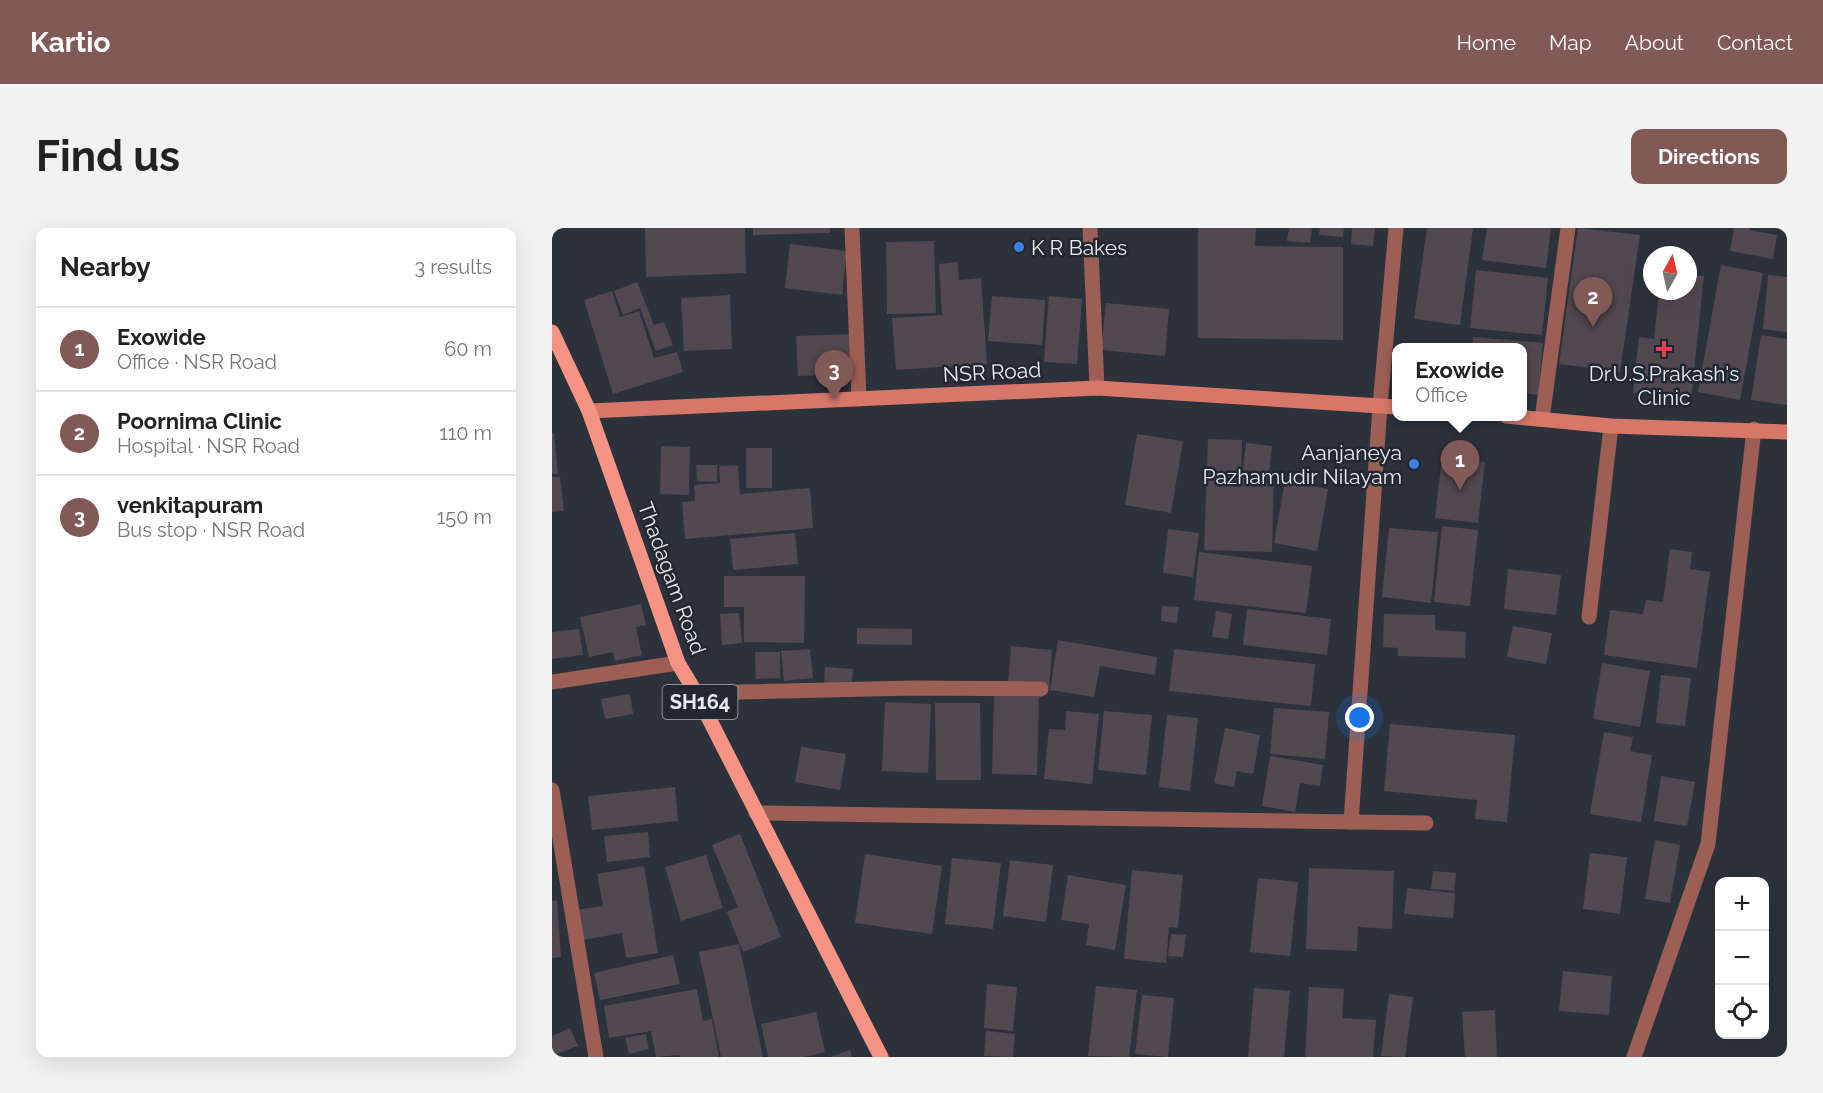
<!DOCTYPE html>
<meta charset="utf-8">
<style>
:root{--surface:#fff;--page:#f2f2f2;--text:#222;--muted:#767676;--line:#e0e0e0;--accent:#815956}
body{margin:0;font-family:Raleway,sans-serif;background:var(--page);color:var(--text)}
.controls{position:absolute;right:18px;bottom:18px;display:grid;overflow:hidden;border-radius:12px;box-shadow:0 6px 24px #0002}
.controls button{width:54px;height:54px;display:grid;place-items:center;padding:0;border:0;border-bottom:2px solid var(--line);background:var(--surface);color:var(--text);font:30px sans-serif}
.compass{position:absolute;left:1091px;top:18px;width:54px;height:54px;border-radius:50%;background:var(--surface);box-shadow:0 6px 24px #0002;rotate:8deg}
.you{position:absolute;left:808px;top:490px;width:21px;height:21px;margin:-15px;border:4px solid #fff;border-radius:50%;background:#1a73e8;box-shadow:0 0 0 9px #1a73e833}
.badge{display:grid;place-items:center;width:39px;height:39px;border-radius:50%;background:var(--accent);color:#fff;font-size:20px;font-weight:700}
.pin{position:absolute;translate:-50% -50px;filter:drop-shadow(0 2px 3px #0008)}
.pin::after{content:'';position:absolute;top:32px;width:21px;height:18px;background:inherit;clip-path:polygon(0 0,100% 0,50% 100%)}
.popup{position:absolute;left:840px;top:115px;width:135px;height:78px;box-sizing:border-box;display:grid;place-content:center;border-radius:12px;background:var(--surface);filter:drop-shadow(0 2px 4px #0005);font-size:20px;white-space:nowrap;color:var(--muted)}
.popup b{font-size:22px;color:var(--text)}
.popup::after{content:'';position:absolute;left:50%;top:100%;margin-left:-12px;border:12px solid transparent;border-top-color:var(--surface)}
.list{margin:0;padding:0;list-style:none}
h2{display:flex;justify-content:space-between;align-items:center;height:78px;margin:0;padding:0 24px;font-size:26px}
h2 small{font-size:20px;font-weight:400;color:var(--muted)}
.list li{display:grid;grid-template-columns:39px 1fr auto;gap:18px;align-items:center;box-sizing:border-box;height:84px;padding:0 24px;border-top:2px solid var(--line)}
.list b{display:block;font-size:22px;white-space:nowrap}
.list p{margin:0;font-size:20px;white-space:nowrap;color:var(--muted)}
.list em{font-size:20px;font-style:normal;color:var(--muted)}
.icon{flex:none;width:33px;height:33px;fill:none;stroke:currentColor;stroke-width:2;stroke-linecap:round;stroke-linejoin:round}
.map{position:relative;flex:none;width:1235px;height:829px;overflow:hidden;border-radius:12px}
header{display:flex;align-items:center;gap:36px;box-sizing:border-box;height:84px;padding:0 30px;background:var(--accent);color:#fff}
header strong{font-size:28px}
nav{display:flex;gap:33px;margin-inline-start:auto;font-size:21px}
.intro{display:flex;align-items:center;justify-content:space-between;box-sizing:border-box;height:144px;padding:0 36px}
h1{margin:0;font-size:42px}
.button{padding:15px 27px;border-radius:12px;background:var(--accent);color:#fff;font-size:21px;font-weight:700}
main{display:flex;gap:36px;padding:0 36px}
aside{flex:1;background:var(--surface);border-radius:12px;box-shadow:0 6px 24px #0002}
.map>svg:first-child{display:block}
.building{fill:#524850}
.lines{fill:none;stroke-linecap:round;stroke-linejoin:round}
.minor{stroke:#9c5f55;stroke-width:15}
.secondary{stroke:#d77768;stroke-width:15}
.primary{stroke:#f69382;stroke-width:15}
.shop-dot{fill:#3f7fe0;stroke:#212831;stroke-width:2}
.health-dot{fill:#e0444e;stroke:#212831;stroke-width:2}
.labels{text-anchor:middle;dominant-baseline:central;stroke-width:5;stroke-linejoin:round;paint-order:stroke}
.shield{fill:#212831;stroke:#abb0b7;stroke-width:1.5}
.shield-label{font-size:20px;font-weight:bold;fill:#e6ebf1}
.poi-label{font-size:21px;fill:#e6ebf1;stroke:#212831;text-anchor:start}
.street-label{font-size:21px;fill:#e6ebf1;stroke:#212831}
</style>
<header>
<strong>Kartio</strong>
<nav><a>Home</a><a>Map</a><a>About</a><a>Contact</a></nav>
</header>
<div class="intro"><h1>Find us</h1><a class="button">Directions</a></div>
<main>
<aside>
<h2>Nearby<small>3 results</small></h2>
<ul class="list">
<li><span class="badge">1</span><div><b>Exowide</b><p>Office · NSR Road</p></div><em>60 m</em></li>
<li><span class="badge">2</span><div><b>Poornima Clinic</b><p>Hospital · NSR Road</p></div><em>110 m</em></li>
<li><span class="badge">3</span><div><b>venkitapuram</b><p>Bus stop · NSR Road</p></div><em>150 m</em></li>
</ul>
</aside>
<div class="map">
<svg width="1235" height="829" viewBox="0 0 1235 829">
<rect width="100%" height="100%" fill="#2b323c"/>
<g class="building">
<polygon points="93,0 193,0 194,45 94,49"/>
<polygon points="201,0 278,0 278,5 201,7"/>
<polygon points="646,0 704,0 703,18 791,19 791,112 646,110"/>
<polygon points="737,0 760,0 758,15 735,13"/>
<polygon points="768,0 792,0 791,9 767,7"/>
<polygon points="800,0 823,0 821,18 799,16"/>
<polygon points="875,0 921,0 908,97 862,91"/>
<polygon points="935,0 999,0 994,40 930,32"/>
<polygon points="1026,0 1088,7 1068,144 1007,136"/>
<polygon points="1182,0 1198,0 1197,2 1225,7 1221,31 1178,23"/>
<polygon points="382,13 384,85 335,86 334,14"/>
<polygon points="238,16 295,23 290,67 233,60"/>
<polygon points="406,34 407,52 429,50 435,136 344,142 340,90 390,87 387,36"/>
<polygon points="1169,37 1211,45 1188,172 1146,164"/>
<polygon points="924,42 996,50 990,107 918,100"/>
<polygon points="1136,47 1152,48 1139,171 1081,165 1087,109 1102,111 1107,63 1136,63"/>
<polygon points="1216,47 1235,49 1235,104 1211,101"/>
<polygon points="85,54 102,97 112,94 121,117 104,123 88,80 71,87 62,63"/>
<polygon points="60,63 68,89 87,83 102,130 125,124 131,144 61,166 32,72"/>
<polygon points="178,67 180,121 132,123 129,70"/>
<polygon points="440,68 493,72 490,117 436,113"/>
<polygon points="497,68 530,71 525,136 492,134"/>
<polygon points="554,75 617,81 613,128 549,122"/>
<polygon points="301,106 303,146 246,148 244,108"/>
<polygon points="1209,107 1235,111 1235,177 1199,172"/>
<polygon points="921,109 991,115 986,167 971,165 971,119 920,119"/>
<polygon points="0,205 2,205 6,246 0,246"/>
<polygon points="585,206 631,213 619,285 573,277"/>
<polygon points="656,211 690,212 689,245 722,246 720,324 652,322"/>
<polygon points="694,215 720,218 717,244 691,242"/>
<polygon points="109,218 138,219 137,267 108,266"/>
<rect x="194" y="220" width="26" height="40"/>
<polygon points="890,229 933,234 926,295 883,290"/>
<polygon points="144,237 165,237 165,254 145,253"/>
<polygon points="186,237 188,266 258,260 261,300 133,311 130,274 143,273 142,257 168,255 167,238"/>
<polygon points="0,249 8,249 12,283 0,284"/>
<polygon points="733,253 776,261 765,323 722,315"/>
<polygon points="890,298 926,302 918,378 882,374"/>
<polygon points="837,300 886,304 879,375 830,369"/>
<polygon points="616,301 647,305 641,349 611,345"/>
<polygon points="243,305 246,336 181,342 178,311"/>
<polygon points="1118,321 1140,324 1138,341 1158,344 1145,440 1052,427 1058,382 1091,386 1094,372 1111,374"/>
<polygon points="647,324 760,338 754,385 642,372"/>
<polygon points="956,341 1009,347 1004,387 952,381"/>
<polygon points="172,348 253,348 252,415 192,414 192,379 172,379"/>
<polygon points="89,376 94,397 84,399 90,427 63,433 61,424 37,429 28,389"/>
<polygon points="610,378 627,379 625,395 609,393"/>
<polygon points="695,381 779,391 775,427 691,417"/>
<polygon points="664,383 680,386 676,411 660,409"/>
<polygon points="187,385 190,415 170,417 168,386"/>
<polygon points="832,386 883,387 883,402 914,404 913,430 846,428 846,420 831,419"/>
<polygon points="961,398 1000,405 994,436 955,429"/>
<polygon points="305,400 360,401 360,417 305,416"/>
<polygon points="27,401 31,427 0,431 0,404"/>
<polygon points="506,412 605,429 603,447 548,438 542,469 498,462"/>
<polygon points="459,418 500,422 497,460 456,457"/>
<polygon points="258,421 261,450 232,453 229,423"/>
<polygon points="622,421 763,436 759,478 617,463"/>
<polygon points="203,424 228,424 228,450 204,451"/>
<polygon points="1050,435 1098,443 1088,499 1041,491"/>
<polygon points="273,439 301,441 299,460 272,458"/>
<polygon points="1109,447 1139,450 1133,498 1104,495"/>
<polygon points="78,466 81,486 53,491 49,471"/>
<polygon points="442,468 487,469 485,547 440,546"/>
<polygon points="333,474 379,476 376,545 330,543"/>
<polygon points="383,475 428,475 429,552 384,552"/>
<polygon points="722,480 777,484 773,531 718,526"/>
<polygon points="514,483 547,486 540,556 492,551 497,501 513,502"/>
<polygon points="552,483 600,487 594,547 546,542"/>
<polygon points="615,487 646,490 638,563 607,559"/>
<polygon points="838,496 963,507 955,594 923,591 925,572 832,563"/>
<polygon points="673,500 708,507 701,546 685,543 682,559 662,555"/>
<polygon points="1052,504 1081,509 1078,523 1100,527 1089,594 1038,586"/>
<polygon points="249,519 294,526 288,562 243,554"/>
<polygon points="718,528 771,537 768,558 748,555 743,584 710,578"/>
<polygon points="1109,548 1143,554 1135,598 1102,593"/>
<polygon points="123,559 126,593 40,602 36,568"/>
<polygon points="96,604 98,629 55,634 52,608"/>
<polygon points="188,606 229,709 191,724 175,684 186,679 160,617"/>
<polygon points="1103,612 1128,617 1118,675 1093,671"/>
<polygon points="1038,625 1075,629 1068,686 1031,681"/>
<polygon points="313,626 390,638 380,706 303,695"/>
<polygon points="154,627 171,680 129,693 113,639"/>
<polygon points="400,630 449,635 441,701 393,696"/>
<polygon points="458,632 501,637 494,694 451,688"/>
<polygon points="92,638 106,725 74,730 70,705 30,712 24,682 51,678 45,646"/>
<polygon points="757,640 842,643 840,701 806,699 805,723 754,721"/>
<polygon points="580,642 631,647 626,700 617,699 614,735 572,731"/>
<polygon points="881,643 904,645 902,663 879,661"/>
<polygon points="516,647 574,657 563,722 534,717 537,696 509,692"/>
<polygon points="706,650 746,654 738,728 698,724"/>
<polygon points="855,660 903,665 901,690 852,686"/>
<polygon points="5,672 9,729 0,730 0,673"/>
<polygon points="619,706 634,707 631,729 616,728"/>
<polygon points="187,716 211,829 169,829 147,724"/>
<polygon points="121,727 128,756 48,772 42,745"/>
<polygon points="1011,743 1060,748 1057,787 1007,783"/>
<polygon points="435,756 465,759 461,803 432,800"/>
<polygon points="544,758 585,762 577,829 536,828"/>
<polygon points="757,759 792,761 790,790 824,792 821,829 753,829"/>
<polygon points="702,760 738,763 732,829 696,829"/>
<polygon points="145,761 151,793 160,791 167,829 128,829 127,827 104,829 99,803 57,810 52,778"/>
<polygon points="837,766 861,769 853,829 829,828"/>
<polygon points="590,767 622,770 616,829 583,826"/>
<polygon points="943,782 945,829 913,829 910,784"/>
<polygon points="264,784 273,824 252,829 216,829 209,796"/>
<polygon points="18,800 26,818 0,828 0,808"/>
<polygon points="434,803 463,806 461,829 432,828"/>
<polygon points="94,806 97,821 77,826 73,810"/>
<polygon points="298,822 300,829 278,829"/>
</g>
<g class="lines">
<g class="minor">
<polyline points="300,0 307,171"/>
<polyline points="538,0 545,160"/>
<polyline points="990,191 1016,0"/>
<polyline points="1037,389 1059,198"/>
<polyline points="0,454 126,435"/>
<polyline points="144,465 361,460 489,461"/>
<polyline points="0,562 44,829"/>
<polyline points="204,585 874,595"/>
<polyline points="799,594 828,178 844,0"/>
<polyline points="1082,829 1156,616 1202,201"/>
</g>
<g class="secondary">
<polyline points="37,183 545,160 845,179"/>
<polyline points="954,188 1059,198 1235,204"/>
</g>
<polyline class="primary" points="0,104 37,183 126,435 144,465 329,829"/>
</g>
<g class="shop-dot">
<circle cx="467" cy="19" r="6"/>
<circle cx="862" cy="236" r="6"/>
</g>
<path class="health-dot" d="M1109 112h6v6h6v6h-6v6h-6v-6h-6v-6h6z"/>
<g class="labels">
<rect class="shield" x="110.5" y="457" width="75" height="34" rx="4.5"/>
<g class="shield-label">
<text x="148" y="474">SH164</text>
</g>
<g class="poi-label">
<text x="479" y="19">K R Bakes</text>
<text x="1112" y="145" text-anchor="middle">Dr.U.S.Prakash's<tspan x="1112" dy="24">Clinic</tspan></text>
<text x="850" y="224" text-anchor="end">Aanjaneya<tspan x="850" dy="24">Pazhamudir Nilayam</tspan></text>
</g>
<g class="street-label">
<text transform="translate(440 144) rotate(-3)">NSR Road</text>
<text transform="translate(120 350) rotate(70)">Thadagam Road</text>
</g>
</g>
</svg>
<div class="controls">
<button>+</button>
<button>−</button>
<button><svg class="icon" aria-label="locate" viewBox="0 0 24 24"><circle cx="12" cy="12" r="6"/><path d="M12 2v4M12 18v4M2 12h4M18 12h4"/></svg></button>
</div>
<svg class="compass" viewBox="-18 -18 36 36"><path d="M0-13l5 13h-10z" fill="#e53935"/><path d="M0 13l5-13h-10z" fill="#767676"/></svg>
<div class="you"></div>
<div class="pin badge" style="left:908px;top:262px">1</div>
<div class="popup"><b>Exowide</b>Office</div>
<div class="pin badge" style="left:1041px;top:99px">2</div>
<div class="pin badge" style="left:282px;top:172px">3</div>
</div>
</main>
